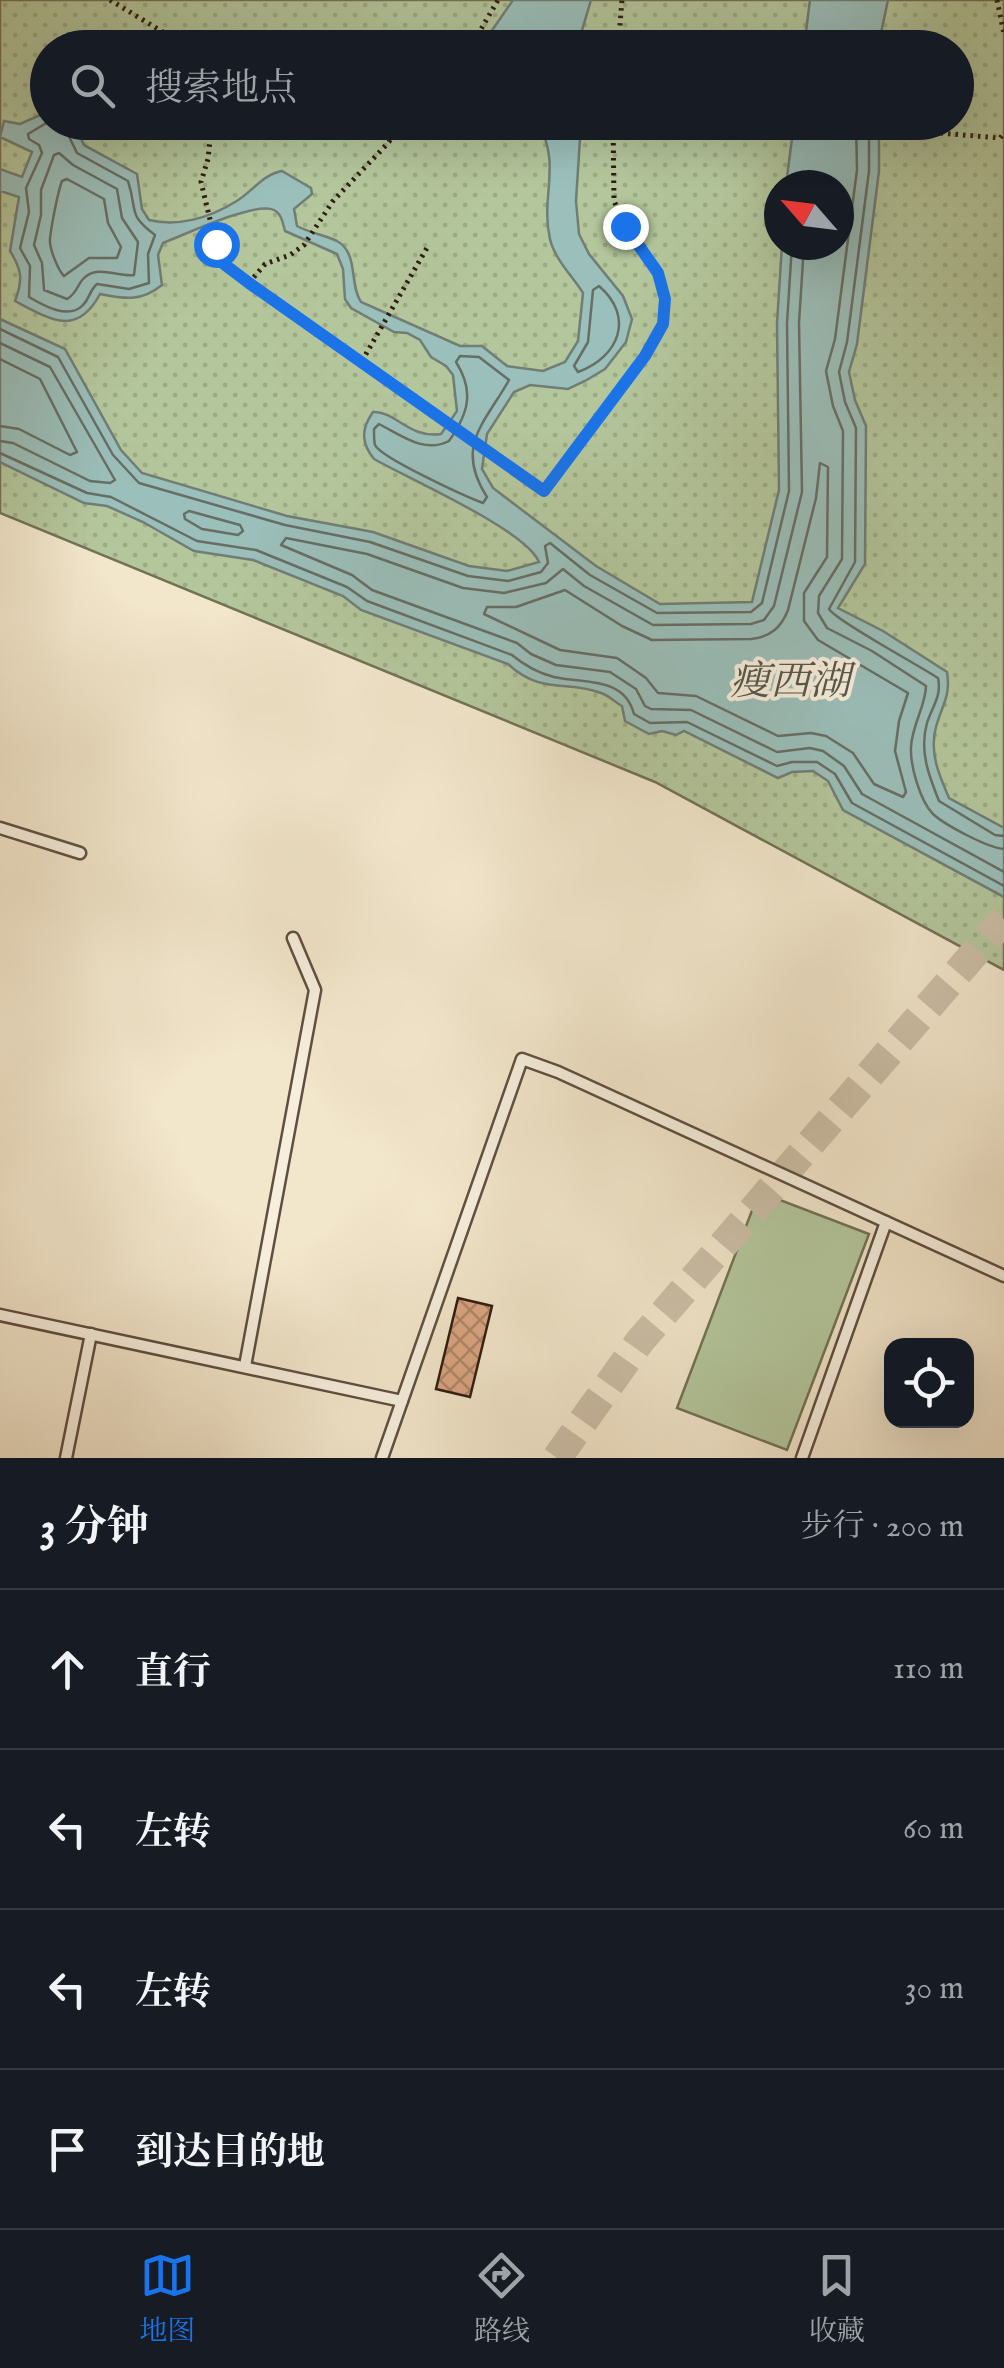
<!DOCTYPE html>
<html lang="zh">
<meta charset="utf-8">
<style>
:root{--surface:#171b24;--page:#242831;--text:#f1f3f6;--muted:#9ea1a6;--line:#363941;--accent:#1a73e8}
body{margin:0;font-family:"IM FELL English","Noto Serif SC",serif;background:var(--page);color:var(--text)}
.controls{position:absolute;right:30px;bottom:30px;display:grid;overflow:hidden;border-radius:20px;box-shadow:0 10px 40px #0002}
.controls button{width:90px;height:90px;display:grid;place-items:center;padding:0;border:0;border-bottom:2px solid var(--line);background:var(--surface);color:var(--text);font:50px sans-serif}
.compass{position:absolute;left:764px;top:170px;width:90px;height:90px;border-radius:50%;background:var(--surface);box-shadow:0 10px 40px #0002;rotate:298deg}
.stop{position:absolute;width:30px;height:30px;margin:-22px;border:8px solid #1a73e8;border-radius:50%;background:#fff}
.stop.end{background:#1a73e8;border-color:#fff;box-shadow:0 2px 10px #0008}
.list{margin:0;padding:0;list-style:none}
h2{display:flex;justify-content:space-between;align-items:center;height:130px;margin:0;padding:0 40px;font-size:42px}
h2 small{font-size:32px;font-weight:400;color:var(--muted)}
.list li{display:grid;grid-template-columns:65px 1fr auto;gap:30px;align-items:center;box-sizing:border-box;height:160px;padding:0 40px;border-top:2px solid var(--line)}
.list b{display:block;font-size:38px;white-space:nowrap}
.list em{font-size:32px;font-style:normal;color:var(--muted)}
.icon{flex:none;width:55px;height:55px;fill:none;stroke:currentColor;stroke-width:2;stroke-linecap:round;stroke-linejoin:round}
.map{position:relative;flex:none;width:1004px;height:1458px;overflow:hidden}
.search{position:absolute;background:var(--surface);box-shadow:0 10px 40px #0002;left:30px;right:30px;top:30px;height:110px;display:flex;align-items:center;gap:25px;box-sizing:border-box;padding:0 35px;border-radius:55px;color:var(--muted);font-size:38px}
.sheet{height:770px;background:var(--surface)}
nav{display:flex;justify-content:space-around;align-items:center;box-sizing:border-box;height:140px;border-top:2px solid var(--line);background:var(--surface);font-size:28px;color:var(--muted)}
nav a{display:grid;justify-items:center;gap:5px}
nav .on{color:var(--accent)}
.map>svg:first-child{display:block}
.grass{fill:#b4c69c;stroke:#727256;stroke-width:2.5}
.park{fill:url(#park-dots);stroke:#727256;stroke-width:2.5;fill-rule:evenodd}
.water{fill:#9bbfba;stroke:#707e76;stroke-width:2.5}
.lines{fill:none;stroke-linecap:round;stroke-linejoin:round}
.shore{stroke:#666e66;stroke-width:2.5}
.building{fill:url(#building-cross-hatch);stroke:#301d11;stroke-width:2.5}
.primary-tunnel{stroke:#cbbea6;stroke-width:30;stroke-dasharray:30 15;stroke-linecap:butt}
.service-casing{stroke:#604f40;stroke-width:15}
.path{stroke:#301d11;stroke-width:5;stroke-dasharray:2.5 5;stroke-linecap:butt}
.service{stroke:#f7efdd;stroke-width:10}
.route{stroke:#1a73e8;stroke-width:12}
.labels{text-anchor:middle;dominant-baseline:central;stroke-width:8;stroke-linejoin:round;paint-order:stroke}
.water-label{font-size:40px;font-style:italic;fill:#55564c;stroke:#f7efdd}
</style>
<div class="map">
<svg width="1004" height="1458" viewBox="0 0 1004 1458">
<defs>
<pattern id="park-dots" width="8" height="8" patternUnits="userSpaceOnUse" patternTransform="scale(2.5)"><rect width="8" height="8" fill="#b4c69c"/><path d="M2 2h.1M6 6h.1" fill="none" stroke="#9baa85" stroke-width="1.8" stroke-linecap="round"/></pattern>
<pattern id="building-cross-hatch" width="8" height="8" patternUnits="userSpaceOnUse" patternTransform="scale(2.5)"><rect width="8" height="8" fill="#d9a581"/><path d="M0 0l8 8M0 8l8-8" fill="none" stroke="#b08668"/></pattern>
</defs>
<rect width="100%" height="100%" fill="#f2e6cb"/>
<filter id="stains"><feTurbulence type="fractalNoise" baseFrequency=".002" numOctaves="4"/><feColorMatrix values="0 0 0 0 .2 0 0 0 0 .09 0 0 0 0 .02 0 0 0 .5 -.17"/></filter>
<radialGradient id="worn" r=".72"><stop offset=".6" stop-color="#630" stop-opacity="0"/><stop offset="1" stop-color="#630" stop-opacity=".3"/></radialGradient>
<polygon class="grass" points="759,1192 869,1234 787,1450 677,1408"/>
<path class="park" d="M0,0H1004V970L655,782L0,513ZM48,48H956V122H48ZM779,185H839V245H779Z"/>
<g class="water">
<polygon points="513,0 591,0 577,47 485,47 486,39"/>
<polygon points="810,0 888,0 878,47 804,47"/>
<path d="M47,112L48,122L66,123L76,128L84,145L137,174L142,209L149,220C178,227 209,218 235,202C253,192 261,175 282,171L311,188L312,194L294,209L297,226C310,233 324,235 337,241C359,253 349,285 361,302L460,346H482L507,366L543,371L565,362L578,341L583,293C573,277 554,258 550,239C540,197 562,165 538,123H581L576,201L579,234L589,254L623,296L632,319L626,342L605,369L585,381L568,389L530,385L514,392L487,434L482,469L493,488L596,566L660,604L752,602L779,490L777,323L782,245H839V185H786L794,123H879V171L857,344L849,372L855,400L866,426L865,564L838,608L883,631L947,672C951,696 942,705 936,727C929,752 939,775 949,798L1004,828V897L843,810L828,781L813,771L792,772L778,778L684,731L676,735L662,731L649,734L625,721L622,706C615,702 608,695 601,693C568,680 541,695 508,664L361,610L343,596L253,560L194,551L143,522L107,506L84,503L0,462V319L65,349L121,450L142,473L287,516L373,532L469,566L507,571L539,562C526,530 409,479 374,459C361,443 361,429 373,412C396,411 409,439 441,434L457,411L453,375L446,366L431,357L420,340L407,333L394,332L351,308L345,299L343,269L337,254L285,231C283,224 282,214 274,210C255,201 184,235 163,243L158,255L162,285C141,302 125,299 100,294C77,337 51,320 15,301C23,280 22,270 10,251L19,197L0,191V169L22,177L32,152L0,137L4,121L20,124Z"/>
</g>
<g class="lines">
<g class="shore">
<path d="M48,122L28,134L29,139L39,145L42,153L26,188L29,212L20,248L30,266L29,297C44,306 69,320 83,305C90,298 89,291 97,284L129,289L149,283L148,254L155,235C127,214 138,212 128,181L77,153L62,122"/>
<path d="M856,122L857,170L835,339L826,371L833,406L843,431L842,559L819,596L818,613L827,628L872,651L926,686C926,705 912,725 911,747C910,765 920,801 933,814C945,825 988,848 1004,849"/>
<path d="M869,122V171L847,342L839,372L845,402L856,428L855,562L829,609C835,620 920,666 938,678C942,696 932,707 927,723C919,751 929,776 939,801L995,835L1004,836"/>
<path d="M59,153L73,165L117,189L122,218L138,242L134,275C117,277 97,264 83,279C76,287 77,293 67,299L44,290L42,263L34,245L41,215V190L54,155Z"/>
<path d="M67,179L104,199L108,223L121,247L117,258H89L64,276C58,270 49,248 50,239C51,227 58,191 62,181Z"/>
<polyline points="804,245 799,323 802,492 774,606 764,620 751,624 653,625 584,586 563,569 546,583 504,593 463,588 367,554 286,538 281,545 352,575 372,590 517,643 531,654 556,665 610,672 636,689 645,706 651,709 691,710 777,752 810,748 823,751 844,766 862,794 1004,872"/>
<path d="M599,286C635,317 619,357 578,372L574,366L588,342L593,290Z"/>
<polyline points="0,329 58,357 113,455 139,483 285,525 370,542 468,576 508,581 541,572 548,563 545,546 550,543 590,575 657,613 751,612 762,603 789,491 787,323 792,245"/>
<polyline points="0,343 50,367 115,480 110,483 90,481 13,443 0,441"/>
<path d="M460,356L479,357L509,380C485,423 454,446 487,497L483,503C467,497 381,458 375,445C374,442 374,432 374,429L379,424C401,435 424,454 449,441C468,414 475,392 456,362Z"/>
<polyline points="0,359 40,379 77,452 70,455 19,429 0,426"/>
<path d="M0,453L87,493L111,497L197,541L256,550L347,587L367,601L512,655C524,665 538,673 554,677C584,684 624,676 634,714L650,723L687,722L777,766L792,762H817L835,774L852,803L1004,886"/>
<path d="M820,463L828,467L827,557L804,593V621L818,640L908,693L899,721L895,751L906,792L903,797L874,784L853,753L826,736L811,733L778,736L696,696L658,693L646,678L617,658L560,650L484,614L487,607H516L565,590L622,626L652,640L751,639C770,637 781,628 788,610L816,498Z"/>
<polygon points="189,511 240,525 243,531 238,535 202,529 185,519 184,514"/>
</g>
</g>
<polygon class="building" points="458,1298 492,1306 470,1397 436,1389"/>
<g class="lines">
<polyline class="primary-tunnel" points="557,1458 640,1341 1004,919"/>
<g class="service-casing">
<g id="service">
<polyline points="0,828 80,853"/>
<polyline points="0,1315 402,1401"/>
<polyline points="245,1366 315,990 293,938"/>
<polyline points="66,1458 91,1334"/>
<polyline points="382,1458 522,1059 558,1072 1004,1276"/>
<polyline points="802,1458 886,1222"/>
</g>
</g>
<g class="path">
<polyline points="110,0 171,37 182,48"/>
<polyline points="997,0 1004,34"/>
<polyline points="470,48 498,0"/>
<polyline points="618,48 622,0"/>
<polyline points="212,122 208,159 201,182 220,261 544,491 645,356 663,324 665,299 658,273 625,226 614,201 613,122"/>
<polyline points="806,122 1000,138 1004,133"/>
<polyline points="249,283 265,264 290,255 304,245 333,201 389,142 399,122"/>
<polyline points="362,361 428,246"/>
</g>
<use href="#service" class="service"/>
</g>
<g class="lines">
<polyline class="route" points="216,244 220,261 249,283 544,491 645,356 663,324 665,299 658,273 625,226"/>
</g>
<g class="labels">
<g class="water-label">
<text x="790" y="683">瘦西湖</text>
</g>
</g>
<rect width="100%" height="100%" filter="url(#stains)"/>
<rect width="100%" height="100%" fill="url(#worn)"/>
</svg>
<div class="controls">
<button><svg class="icon" aria-label="locate" viewBox="0 0 24 24"><circle cx="12" cy="12" r="6"/><path d="M12 2v4M12 18v4M2 12h4M18 12h4"/></svg></button>
</div>
<svg class="compass" viewBox="-18 -18 36 36"><path d="M0-13l5 13h-10z" fill="#e53935"/><path d="M0 13l5-13h-10z" fill="#9ea1a6"/></svg>
<div class="stop" style="left:216px;top:244px"></div>
<div class="stop end" style="left:625px;top:226px"></div>
<div class="search"><svg class="icon" aria-label="search" viewBox="0 0 24 24"><circle cx="10" cy="10" r="6"/><path d="M15 15l6 6"/></svg>搜索地点</div>
</div>
<section class="sheet">
<h2>3 分钟<small>步行 · 200 m</small></h2>
<ul class="list">
<li><svg class="icon" aria-label="ahead" viewBox="0 0 24 24"><path d="M12 20V5M6 11l6-6 6 6"/></svg><div><b>直行</b></div><em>110 m</em></li>
<li><svg class="icon" aria-label="left" viewBox="0 0 24 24"><path d="M17 20v-9H6M10 6l-5 5 5 5"/></svg><div><b>左转</b></div><em>60 m</em></li>
<li><svg class="icon" aria-label="left" viewBox="0 0 24 24"><path d="M17 20v-9H6M10 6l-5 5 5 5"/></svg><div><b>左转</b></div><em>30 m</em></li>
<li><svg class="icon" aria-label="arrive" viewBox="0 0 24 24"><path d="M6 21V4h12l-3 4 3 4H6"/></svg><div><b>到达目的地</b></div></li>
</ul>
</section>
<nav>
<a class="on"><svg class="icon" aria-label="map" viewBox="0 0 24 24"><path d="M3 6l6-2 6 2 6-2v14l-6 2-6-2-6 2zM9 4v14M15 6v14"/></svg>地图</a>
<a><svg class="icon" aria-label="directions" viewBox="0 0 24 24"><path d="M12 3l9 9-9 9-9-9zM9 14v-3h6M13 9l2 2-2 2"/></svg>路线</a>
<a><svg class="icon" aria-label="saved" viewBox="0 0 24 24"><path d="M7 4h10v16l-5-4-5 4z"/></svg>收藏</a>
</nav>
